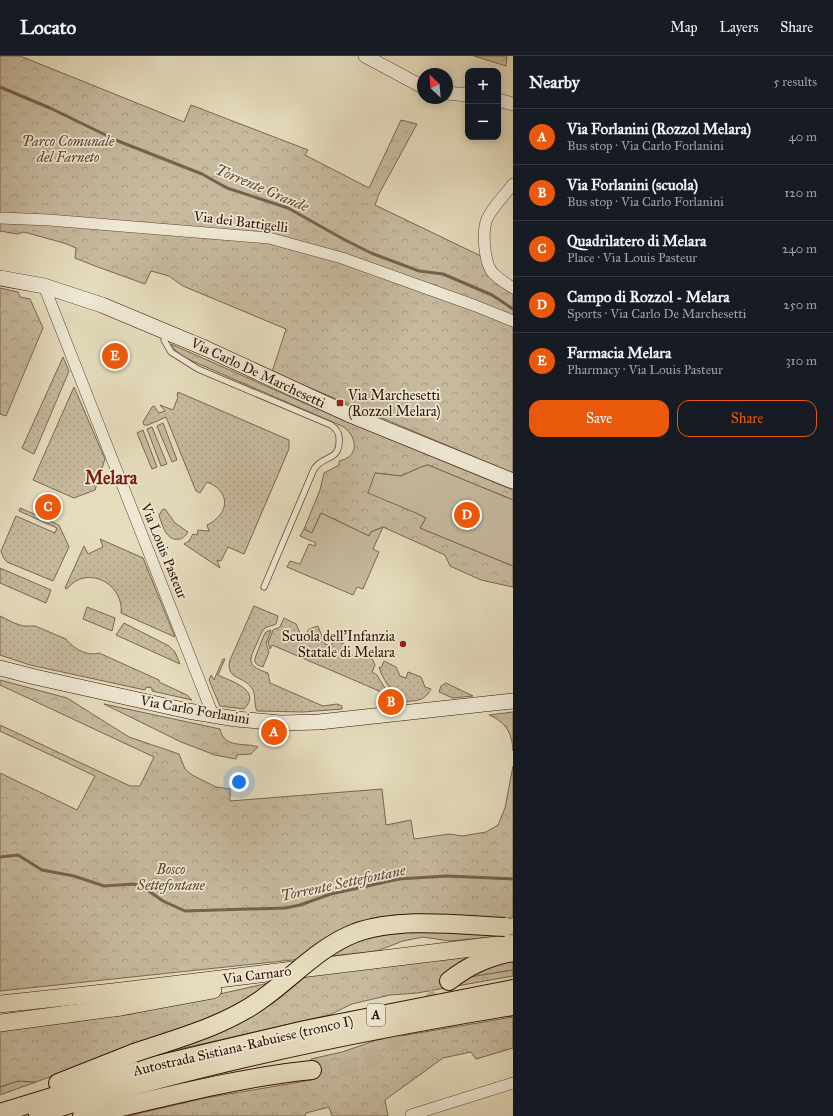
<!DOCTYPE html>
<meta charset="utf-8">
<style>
:root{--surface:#171b24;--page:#242831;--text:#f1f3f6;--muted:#9ea1a6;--line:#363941;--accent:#ea580c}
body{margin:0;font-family:"IM FELL Great Primer",serif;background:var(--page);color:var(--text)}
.controls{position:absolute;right:12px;top:12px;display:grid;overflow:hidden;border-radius:8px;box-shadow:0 2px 10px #0003}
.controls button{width:36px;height:36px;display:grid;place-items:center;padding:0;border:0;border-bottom:1px solid var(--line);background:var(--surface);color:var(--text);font:20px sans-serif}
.compass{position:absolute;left:417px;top:12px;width:36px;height:36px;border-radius:50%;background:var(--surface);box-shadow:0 2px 10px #0003;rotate:334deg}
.you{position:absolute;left:239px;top:726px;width:14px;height:14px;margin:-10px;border:3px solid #fff;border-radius:50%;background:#1a73e8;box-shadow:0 0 0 6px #1a73e833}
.badge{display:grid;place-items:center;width:26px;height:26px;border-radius:50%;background:var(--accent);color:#fff;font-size:13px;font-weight:700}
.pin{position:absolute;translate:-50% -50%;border:2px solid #fff;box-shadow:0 1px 4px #0006}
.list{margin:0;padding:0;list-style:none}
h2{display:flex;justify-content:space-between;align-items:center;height:52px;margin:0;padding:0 16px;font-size:17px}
h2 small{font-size:13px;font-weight:400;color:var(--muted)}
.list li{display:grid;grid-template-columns:26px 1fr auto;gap:12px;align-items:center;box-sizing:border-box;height:56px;padding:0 16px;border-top:1px solid var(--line)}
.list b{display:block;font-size:15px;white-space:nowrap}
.list p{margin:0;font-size:13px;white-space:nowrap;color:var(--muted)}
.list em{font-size:13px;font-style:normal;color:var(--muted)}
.actions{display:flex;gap:8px;padding:12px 16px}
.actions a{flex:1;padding:9px 0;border:1px solid var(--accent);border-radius:12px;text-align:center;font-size:14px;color:var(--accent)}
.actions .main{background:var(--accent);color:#fff}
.map{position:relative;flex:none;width:513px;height:1060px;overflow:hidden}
header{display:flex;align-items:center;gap:24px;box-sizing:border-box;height:56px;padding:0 20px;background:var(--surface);border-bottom:1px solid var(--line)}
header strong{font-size:19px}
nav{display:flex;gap:22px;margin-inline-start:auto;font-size:14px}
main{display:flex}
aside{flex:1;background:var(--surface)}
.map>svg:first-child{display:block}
.green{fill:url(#green-dots);stroke:#7b6551}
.forest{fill:url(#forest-crowns);stroke:#7b6551}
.pitch{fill:#c6b99e;stroke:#7b6551}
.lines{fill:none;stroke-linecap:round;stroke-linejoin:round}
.stream{stroke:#77614d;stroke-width:3}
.trunk-tunnel{stroke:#c1b398;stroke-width:18;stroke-dasharray:18 9;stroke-linecap:butt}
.service-casing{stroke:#5d4432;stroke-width:7}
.minor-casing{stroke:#5d4432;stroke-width:12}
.tertiary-casing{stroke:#5d4432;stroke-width:14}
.secondary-casing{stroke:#301104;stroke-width:16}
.primary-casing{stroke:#301104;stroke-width:18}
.trunk-casing{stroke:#301104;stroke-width:20}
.service{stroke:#eee8d4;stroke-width:5.5}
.minor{stroke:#eee8d4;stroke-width:11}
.tertiary{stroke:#eee8d4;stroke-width:13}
.secondary{stroke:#eee8d4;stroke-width:15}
.primary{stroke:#e5dcbd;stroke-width:17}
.trunk{stroke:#e5dcbd;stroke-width:18}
.trunk-bridge-casing{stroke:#301104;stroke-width:20;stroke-linecap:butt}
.trunk-bridge{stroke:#e5dcbd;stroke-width:18}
.poi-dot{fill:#8f2418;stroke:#eee8d4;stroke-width:1.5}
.labels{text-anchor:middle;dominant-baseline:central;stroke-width:3.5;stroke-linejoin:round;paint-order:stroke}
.shield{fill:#eee8d4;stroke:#695242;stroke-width:1}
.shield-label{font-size:13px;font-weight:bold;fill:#301104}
.park-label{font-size:14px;font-style:italic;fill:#5d4332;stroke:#eee8d4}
.street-label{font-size:14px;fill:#301104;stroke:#eee8d4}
.poi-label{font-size:14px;fill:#301104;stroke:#eee8d4;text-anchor:start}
.water-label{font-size:15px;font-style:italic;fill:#604735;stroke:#eee8d4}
.district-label{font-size:18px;font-weight:bold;fill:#7a1f14;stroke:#eee8d4}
</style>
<header>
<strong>Locato</strong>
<nav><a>Map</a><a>Layers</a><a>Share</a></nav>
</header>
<main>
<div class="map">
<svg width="513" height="1060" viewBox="0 0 513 1060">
<defs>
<pattern id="green-dots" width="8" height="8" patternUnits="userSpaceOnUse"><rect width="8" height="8" fill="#c6b99e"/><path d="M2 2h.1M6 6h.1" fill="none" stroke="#aa9e86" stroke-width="1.8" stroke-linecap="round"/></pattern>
<pattern id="forest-crowns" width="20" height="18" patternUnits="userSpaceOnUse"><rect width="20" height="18" fill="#c6b99e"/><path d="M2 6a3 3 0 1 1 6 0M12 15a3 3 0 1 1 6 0" fill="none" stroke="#aa9e86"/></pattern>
</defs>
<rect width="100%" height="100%" fill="#e5dcbd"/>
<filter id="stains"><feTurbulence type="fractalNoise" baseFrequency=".005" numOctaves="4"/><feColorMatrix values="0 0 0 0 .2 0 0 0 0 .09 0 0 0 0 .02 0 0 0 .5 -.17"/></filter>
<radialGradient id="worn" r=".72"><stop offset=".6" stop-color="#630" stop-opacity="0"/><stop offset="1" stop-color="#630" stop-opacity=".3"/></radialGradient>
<g class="green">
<polygon points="63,301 69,315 34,398 22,392"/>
<polygon points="74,331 105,403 95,434 74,442 33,424"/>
<path d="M178,336L289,384V393L244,498L228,491L221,505L217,504L220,512L184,488L189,485L193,478L197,479L198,474L209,475L207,469C230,458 231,435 207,426L200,437L196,435L166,361L148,369H144L143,366L152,351L154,350L159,357L165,355L160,349L173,354L178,341L177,339Z"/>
<polygon points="20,452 59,469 69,491 53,525 7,506 3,501 1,495 16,460 55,477 57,472 19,455"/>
<path d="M165,453L175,467L188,476C183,485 173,486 167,478C163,473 161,465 159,459L162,454Z"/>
<path d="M100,483L143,502L175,581L121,557C124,527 86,508 67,533L65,532L84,490L88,498L103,491Z"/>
<polygon points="0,512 51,534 46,547 0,527"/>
<path d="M254,550L278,560L276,568C272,570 267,570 264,573C261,576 259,583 257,587C248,606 247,610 268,617L270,627L323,650L337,648L342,650V653L303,656L257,655C253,647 257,638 251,631C243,620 225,623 230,604Z"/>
<polygon points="87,551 115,562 112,575 83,563"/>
<path d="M0,560L14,567L23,570H35L66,583C73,592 87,601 99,597L159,624V626L187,639L192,644L152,635V632L146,631L145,634L30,609L0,599Z"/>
<polygon points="284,562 296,568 300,577 306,579 309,573 318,570 325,588 331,590 334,584 346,589 350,598 356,601 359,595 371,600 375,609 372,616 377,619 389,639 397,647 393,644 388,645 388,647 384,647 383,638 377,634 272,589 270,593 268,587 273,574 280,571"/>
<polygon points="124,567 169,590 175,596 180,608 116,579"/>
<path d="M271,574L266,588L269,596L263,611C257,609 254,608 255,602L264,579L266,576Z"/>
<path d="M223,603H225L218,619C230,625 263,634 244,653L220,650L209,624L211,619L214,624Z"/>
<path d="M384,605L396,611L400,620L406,622L408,616L421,621L425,631L431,633C424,646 417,644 404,646C393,637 383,625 379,611L381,612Z"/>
<polygon points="446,627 473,640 453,642 439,636 441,630"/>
<polygon points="513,902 513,914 461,923"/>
<polygon points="18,1025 36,1026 0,1039 0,1031"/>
</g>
<g class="forest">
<polygon points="0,0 20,0 184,66 191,49 308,94 305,99 369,132 401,64 417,68 379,138 375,149 483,201 513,236 513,261 347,198 305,187 0,158"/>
<polygon points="474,0 507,0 506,10"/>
<polygon points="0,166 31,167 259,185 290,191 339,205 513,268 513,417 272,316 286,273 183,230 169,220 151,215 145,228 95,210 75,202 76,192 64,187 24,176 17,178 0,175"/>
<polygon points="0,232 18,236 20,241 30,243 43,272 6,360 0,358"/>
<path d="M171,288L345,365L513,434V444L428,409L421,411L401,420L375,417L416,457L426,462L420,472L513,510V531L481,524L450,510L445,499L383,471L371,476L369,480L321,457L312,477L304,473L320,434L324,417L339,409V405C359,401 358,382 344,371L183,301L175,294Z"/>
<polygon points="0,624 67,642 129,681 179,698 185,713 192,719 216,731 230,733 230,745 382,733 386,769 411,764 414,783 449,778 462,780 486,776 498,769 505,752 513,710 513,862 508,862 503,880 450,885 423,881 403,885 377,895 0,935 0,717 77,754 95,720 0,675 0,669 130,730 140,730 154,701 0,629"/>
<path d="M104,648L220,673C224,693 244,686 258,691L251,698L237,699L236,703L215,699L181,686Z"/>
<path d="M513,656V695C512,677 506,666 489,659Z"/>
<polygon points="487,895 451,915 439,926 513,914 513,920 417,937 390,939 352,948 329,959 136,1003 130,991 36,1026 18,1025 0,1031 0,975 131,958 313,917"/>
<polygon points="513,961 513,992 476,1003 471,996 443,1002 385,1044 388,1060 332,1060 329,1051 306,1057 305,1060 128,1060 205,1042 312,1024 311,1003 342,996 377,984"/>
</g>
<g class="pitch">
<polygon points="163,367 177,404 172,406 157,370"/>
<polygon points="152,371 167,408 161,410 147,373"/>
<polygon points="143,374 157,411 152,413 137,377"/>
<polygon points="428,409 513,444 513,510 420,472 426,462 416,457 368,437 375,417 401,420 421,411"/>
<polygon points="321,457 369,480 371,476 383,471 373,493 379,496 363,533 357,531 353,539 287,511 290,505 300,508 309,488 315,490 316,487 300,480 304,473 312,477"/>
</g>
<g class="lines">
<g class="stream">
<polyline points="0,31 50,52 118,85 202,118 227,132 288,152 345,184 371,197 419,215 443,218 492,239 513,253"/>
<polyline points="0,801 18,799 42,814 74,820 104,830 134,828 143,831 163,845 185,855 285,852 300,849 331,838 399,823 446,820 513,823"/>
</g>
<polyline class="trunk-tunnel" points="312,1014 344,1011 367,1004 391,988 429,950 449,925"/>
<g class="service-casing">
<path id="service" d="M166,278L164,284L171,296L198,313L331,369C335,372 339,376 339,381C341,406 324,398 314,413L264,531"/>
</g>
<g class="minor-casing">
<g id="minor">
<path d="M513,128C505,139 493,150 487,163C482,175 484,207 493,217C499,223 507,228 513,232"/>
<polyline points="0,162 49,164 269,182 342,202 476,250 513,265"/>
<polyline points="44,230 213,659"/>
<polyline points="411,1059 513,1027"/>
</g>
</g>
<g class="tertiary-casing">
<g id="tertiary">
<polyline points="365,0 423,31"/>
<polyline points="447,37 468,39"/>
<polyline points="498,44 513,48"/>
</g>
</g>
<g class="secondary-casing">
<g id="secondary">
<polyline points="0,222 44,230 102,249 207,293 348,358 513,425"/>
<polyline points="0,612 35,621 188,655 236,663 280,667 319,666 513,645"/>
</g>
</g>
<g class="primary-casing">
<g id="primary">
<polyline points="0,948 113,936 513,887"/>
<polyline points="0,967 121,951 213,934"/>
</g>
</g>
<g class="trunk-casing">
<g id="trunk">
<path d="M449,925C469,909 488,901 513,896"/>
<polyline points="58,1027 134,997"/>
<polyline points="0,1057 153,1010 305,974 513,933"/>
<path d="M38,1058C193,1009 353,976 513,950"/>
<path d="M82,1060C159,1043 234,1022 312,1014"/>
</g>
</g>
<use href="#service" class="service"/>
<use href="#minor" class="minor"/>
<use href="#tertiary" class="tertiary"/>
<use href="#secondary" class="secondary"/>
<use href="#primary" class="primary"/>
<use href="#trunk" class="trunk"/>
<g class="trunk-bridge-casing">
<path id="trunk-bridge" d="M134,997C176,983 225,970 262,943C293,921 319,891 355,877C399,861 459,869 505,871"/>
</g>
<use href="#trunk-bridge" class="trunk-bridge"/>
</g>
<g class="poi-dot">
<rect x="336" y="343" width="8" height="8" rx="2"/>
<circle cx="403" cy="588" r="4"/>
</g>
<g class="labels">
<rect class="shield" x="367" y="948" width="18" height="22" rx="3"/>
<g class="shield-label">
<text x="376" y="959">A</text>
</g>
<g class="park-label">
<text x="68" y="85">Parco Comunale<tspan x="68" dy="16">del Farneto</tspan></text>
<text x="171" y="813">Bosco<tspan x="171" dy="16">Settefontane</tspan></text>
</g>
<g class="street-label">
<text transform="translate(241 166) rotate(7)">Via dei Battigelli</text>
<text transform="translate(258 317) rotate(25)">Via Carlo De Marchesetti</text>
<text transform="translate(164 495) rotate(68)">Via Louis Pasteur</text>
<text transform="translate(195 654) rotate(10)">Via Carlo Forlanini</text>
<text transform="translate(257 919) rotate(-7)">Via Carnaro</text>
<text transform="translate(243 990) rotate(-13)">Autostrada Sistiana-Rabuiese (tronco I)</text>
</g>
<g class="poi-label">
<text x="348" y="339">Via Marchesetti<tspan x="348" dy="16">(Rozzol Melara)</tspan></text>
<text x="395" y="580" text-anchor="end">Scuola dell'Infanzia<tspan x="395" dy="16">Statale di Melara</tspan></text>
</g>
<g class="water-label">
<text transform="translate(262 132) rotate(23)">Torrente Grande</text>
<text transform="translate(343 827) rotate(-12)">Torrente Settefontane</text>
</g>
<g class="district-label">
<text x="111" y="422">Melara</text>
</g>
</g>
<rect width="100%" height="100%" filter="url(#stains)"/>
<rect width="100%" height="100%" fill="url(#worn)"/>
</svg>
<div class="controls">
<button>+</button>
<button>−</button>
</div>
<svg class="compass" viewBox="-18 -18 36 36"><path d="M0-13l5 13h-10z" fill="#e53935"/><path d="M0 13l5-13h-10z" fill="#9ea1a6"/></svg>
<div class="you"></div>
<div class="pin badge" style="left:274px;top:676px">A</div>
<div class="pin badge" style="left:391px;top:646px">B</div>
<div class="pin badge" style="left:48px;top:451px">C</div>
<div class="pin badge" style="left:467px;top:459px">D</div>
<div class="pin badge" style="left:115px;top:300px">E</div>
</div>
<aside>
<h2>Nearby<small>5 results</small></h2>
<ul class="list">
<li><span class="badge">A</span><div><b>Via Forlanini (Rozzol Melara)</b><p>Bus stop · Via Carlo Forlanini</p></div><em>40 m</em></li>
<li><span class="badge">B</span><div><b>Via Forlanini (scuola)</b><p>Bus stop · Via Carlo Forlanini</p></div><em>120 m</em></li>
<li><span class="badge">C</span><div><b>Quadrilatero di Melara</b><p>Place · Via Louis Pasteur</p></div><em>240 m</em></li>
<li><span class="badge">D</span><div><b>Campo di Rozzol - Melara</b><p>Sports · Via Carlo De Marchesetti</p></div><em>250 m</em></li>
<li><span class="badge">E</span><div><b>Farmacia Melara</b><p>Pharmacy · Via Louis Pasteur</p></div><em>310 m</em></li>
</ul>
<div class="actions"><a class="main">Save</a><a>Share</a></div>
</aside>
</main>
